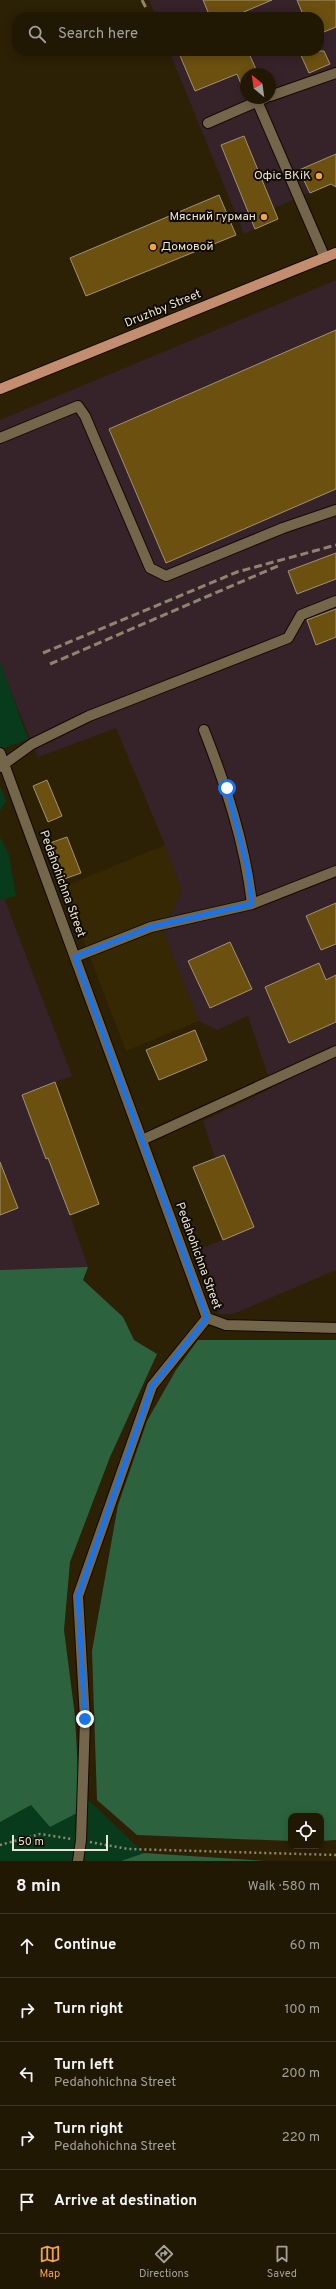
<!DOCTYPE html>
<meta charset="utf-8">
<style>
:root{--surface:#211804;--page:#29210e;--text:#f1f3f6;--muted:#a2a09a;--line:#3e3726;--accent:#f3a442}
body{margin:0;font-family:Overpass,sans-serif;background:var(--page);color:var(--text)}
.controls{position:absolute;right:12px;bottom:12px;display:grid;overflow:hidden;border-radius:8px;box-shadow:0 2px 10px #0003}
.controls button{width:36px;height:36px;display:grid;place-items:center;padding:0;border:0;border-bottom:1px solid var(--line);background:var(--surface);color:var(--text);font:20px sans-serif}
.compass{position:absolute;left:240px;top:68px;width:36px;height:36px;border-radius:50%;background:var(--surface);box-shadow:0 2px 10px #0003;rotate:331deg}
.scale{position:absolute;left:12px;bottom:10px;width:96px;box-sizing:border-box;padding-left:4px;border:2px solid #eae3d3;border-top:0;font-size:11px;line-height:14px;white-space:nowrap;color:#eae3d3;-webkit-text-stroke:3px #100b03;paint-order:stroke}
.stop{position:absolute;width:12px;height:12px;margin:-9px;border:3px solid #1a73e8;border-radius:50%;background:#fff}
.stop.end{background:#1a73e8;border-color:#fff;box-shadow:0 1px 4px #0008}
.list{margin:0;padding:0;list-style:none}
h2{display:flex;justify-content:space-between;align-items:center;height:52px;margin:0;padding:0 16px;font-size:17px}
h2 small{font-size:13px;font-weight:400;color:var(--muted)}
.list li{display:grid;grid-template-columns:26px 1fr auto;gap:12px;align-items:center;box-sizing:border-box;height:64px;padding:0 16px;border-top:1px solid var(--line)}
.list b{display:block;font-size:15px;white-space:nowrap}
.list p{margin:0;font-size:13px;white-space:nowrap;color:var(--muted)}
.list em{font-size:13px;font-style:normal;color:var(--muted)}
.icon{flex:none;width:22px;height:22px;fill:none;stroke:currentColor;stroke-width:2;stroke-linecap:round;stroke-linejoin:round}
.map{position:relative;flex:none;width:336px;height:1861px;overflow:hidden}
.search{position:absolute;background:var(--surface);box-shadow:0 2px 10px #0003;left:12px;right:12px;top:12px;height:44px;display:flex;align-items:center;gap:10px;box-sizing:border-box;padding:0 14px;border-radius:16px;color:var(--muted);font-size:15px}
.sheet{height:372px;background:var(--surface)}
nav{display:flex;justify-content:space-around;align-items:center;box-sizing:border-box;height:56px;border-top:1px solid var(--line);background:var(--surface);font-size:11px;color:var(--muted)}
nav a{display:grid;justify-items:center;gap:2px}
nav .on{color:var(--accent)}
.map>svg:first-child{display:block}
.built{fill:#372804}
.industrial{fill:#362329;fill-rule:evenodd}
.green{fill:#073b1c}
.forest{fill:#2c633e}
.building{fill:#6b5010;stroke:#a09275}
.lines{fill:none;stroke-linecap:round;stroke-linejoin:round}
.minor-casing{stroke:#140900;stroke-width:12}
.major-casing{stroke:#140900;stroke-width:12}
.path{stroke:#928873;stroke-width:2.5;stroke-dasharray:2 3;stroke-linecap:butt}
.minor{stroke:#74664b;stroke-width:10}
.major{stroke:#c38d70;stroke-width:10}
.rail{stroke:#8e856f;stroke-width:3;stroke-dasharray:8 4;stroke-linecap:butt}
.route{stroke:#1a73e8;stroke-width:5}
.poi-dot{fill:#f3a442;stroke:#100b03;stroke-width:1.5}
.labels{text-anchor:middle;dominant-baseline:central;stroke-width:4;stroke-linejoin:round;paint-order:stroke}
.poi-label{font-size:12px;fill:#eae3d3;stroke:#100b03;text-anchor:end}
.street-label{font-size:12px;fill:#eae3d3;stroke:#100b03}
</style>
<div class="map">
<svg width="336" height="1861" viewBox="0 0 336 1861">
<rect width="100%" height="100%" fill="#2c2005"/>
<polygon class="built" points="165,845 182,891 163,931 199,1021 126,1051 63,887"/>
<g class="industrial">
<path d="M149,0H336V187L333,183L274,208L278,219L244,234L169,51H319V17H156ZM246,74H270V98H246Z"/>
<polygon points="336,280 336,1270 233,1314 219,1314 194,1251 223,1240 193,1167 215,1158 203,1121 272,1088 248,1016 217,1030 199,1021 163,931 182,891 165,845 116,728 38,757 15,702 0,662 0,420"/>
<polygon points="4,898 72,1076 55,1082 70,1215 88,1267 0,1270 0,900"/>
</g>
<g class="green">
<polygon points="0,662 28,739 0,750"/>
<polygon points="0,786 6,801 0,811"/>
<polygon points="0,837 9,855 16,896 0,900"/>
<polygon points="79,1791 144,1853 121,1861 0,1861 0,1822 31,1805"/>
</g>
<g class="forest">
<polygon points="88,1267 83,1280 123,1317 134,1340 157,1354 110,1457 70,1562 64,1630 75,1716 79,1791 77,1813 50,1827 31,1805 0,1822 0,1270"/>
<polygon points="198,1340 336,1340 336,1840 321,1841 321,1816 291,1816 291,1841 137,1835 97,1800 92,1651 118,1505 147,1421 176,1370"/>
<polygon points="144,1853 266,1861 121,1861"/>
</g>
<g class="building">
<polygon points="203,0 272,0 232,17 210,17"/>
<polygon points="297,0 336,0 336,27 319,34 319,17 304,17"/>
<polygon points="178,51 248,51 258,74 246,74 246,96 237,74 195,91"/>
<polygon points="299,51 324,51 330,64 309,73"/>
<polygon points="244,136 278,219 255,229 221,145"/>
<polygon points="336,154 336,187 331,184 310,193 299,170"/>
<polygon points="219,195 236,235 86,296 70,258"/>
<polygon points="336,330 336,489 166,563 109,429"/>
<polygon points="336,553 336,579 297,594 288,571"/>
<polygon points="336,609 336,637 316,645 307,620"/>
<polygon points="47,780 62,816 48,822 33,786"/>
<polygon points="67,837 81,873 64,879 50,843"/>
<polygon points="336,903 336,944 321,950 306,916"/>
<polygon points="230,942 252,989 210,1008 188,961"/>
<polygon points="319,963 326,980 336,975 336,1022 289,1043 265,987"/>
<polygon points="195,1030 207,1060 159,1080 146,1050"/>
<polygon points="55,1082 99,1204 70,1215 48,1158 46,1159 22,1095"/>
<polygon points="224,1155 254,1227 223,1240 193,1167"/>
<polygon points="0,1162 18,1208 0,1215"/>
</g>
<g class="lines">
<g class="minor-casing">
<g id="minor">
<polyline points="270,96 336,73"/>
<polyline points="257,101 325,258"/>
<polyline points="208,123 265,98"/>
<polyline points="0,438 78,406 85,416 150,568 166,576 283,528 336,510"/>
<path d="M204,730C226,786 245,843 252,904"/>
<polyline points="0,753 207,1318 152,1386 78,1596 85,1719 81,1840 78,1861"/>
<polyline points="0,767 32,744 89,716 288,638 301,615 336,601"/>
<polyline points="75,957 151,927 252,904 336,871"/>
<polyline points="142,1140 336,1051"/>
<polyline points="207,1318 226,1325 336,1328"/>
</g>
</g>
<g class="major-casing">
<polyline id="major" points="0,389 336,253"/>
</g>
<g class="path">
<polyline points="90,1842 128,1849 336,1855"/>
<polyline points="0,1845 40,1834 72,1839"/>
</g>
<use href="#minor" class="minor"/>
<use href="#major" class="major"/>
<g class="rail">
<polyline points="142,0 147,10"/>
<polyline points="43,653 237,572 336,545"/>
<polyline points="50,664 278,566"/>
</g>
</g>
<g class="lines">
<polyline class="route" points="85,1719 78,1596 152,1386 207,1318 75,957 151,927 252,904 248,870 227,788"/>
</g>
<g class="poi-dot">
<circle cx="319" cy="176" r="4"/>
<circle cx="264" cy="217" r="4"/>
<circle cx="153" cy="247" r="4"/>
</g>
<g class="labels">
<g class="poi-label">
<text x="311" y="176">Офіс ВКіК</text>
<text x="256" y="217">Мясний гурман</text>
<text x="161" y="247" text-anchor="start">Домовой</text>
</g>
<g class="street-label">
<text transform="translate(163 309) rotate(-22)">Druzhby Street</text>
<text transform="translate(62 884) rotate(70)">Pedahohichna Street</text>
<text transform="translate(198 1256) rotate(70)">Pedahohichna Street</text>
</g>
</g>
</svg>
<div class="controls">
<button><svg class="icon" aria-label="locate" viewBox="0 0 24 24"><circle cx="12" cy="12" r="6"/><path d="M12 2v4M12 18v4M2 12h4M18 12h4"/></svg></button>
</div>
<svg class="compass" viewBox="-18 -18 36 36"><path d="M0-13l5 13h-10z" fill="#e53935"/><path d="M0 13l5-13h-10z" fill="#a2a09a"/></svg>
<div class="scale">50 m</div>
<div class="stop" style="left:227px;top:788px"></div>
<div class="stop end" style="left:85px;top:1719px"></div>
<div class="search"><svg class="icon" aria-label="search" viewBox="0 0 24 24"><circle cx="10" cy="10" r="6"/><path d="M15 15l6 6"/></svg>Search here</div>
</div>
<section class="sheet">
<h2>8 min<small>Walk · 580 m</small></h2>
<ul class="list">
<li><svg class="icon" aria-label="ahead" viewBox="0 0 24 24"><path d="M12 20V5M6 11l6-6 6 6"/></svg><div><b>Continue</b></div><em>60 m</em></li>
<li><svg class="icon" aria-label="right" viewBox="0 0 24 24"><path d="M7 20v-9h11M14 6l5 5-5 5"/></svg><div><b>Turn right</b></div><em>100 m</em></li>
<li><svg class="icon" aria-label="left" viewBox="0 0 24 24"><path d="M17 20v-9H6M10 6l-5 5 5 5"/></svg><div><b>Turn left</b><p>Pedahohichna Street</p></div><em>200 m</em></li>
<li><svg class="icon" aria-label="right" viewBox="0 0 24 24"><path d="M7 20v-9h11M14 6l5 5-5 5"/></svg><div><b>Turn right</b><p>Pedahohichna Street</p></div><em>220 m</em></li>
<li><svg class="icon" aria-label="arrive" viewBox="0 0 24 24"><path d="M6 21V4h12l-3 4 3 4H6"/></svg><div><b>Arrive at destination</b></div></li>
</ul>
</section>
<nav>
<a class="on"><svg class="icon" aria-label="map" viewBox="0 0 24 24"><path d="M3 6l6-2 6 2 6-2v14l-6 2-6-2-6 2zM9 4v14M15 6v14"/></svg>Map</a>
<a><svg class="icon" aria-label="directions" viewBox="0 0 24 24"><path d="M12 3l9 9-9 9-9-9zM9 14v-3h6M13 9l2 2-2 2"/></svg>Directions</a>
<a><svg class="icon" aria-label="saved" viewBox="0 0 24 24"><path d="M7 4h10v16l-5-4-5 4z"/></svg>Saved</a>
</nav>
